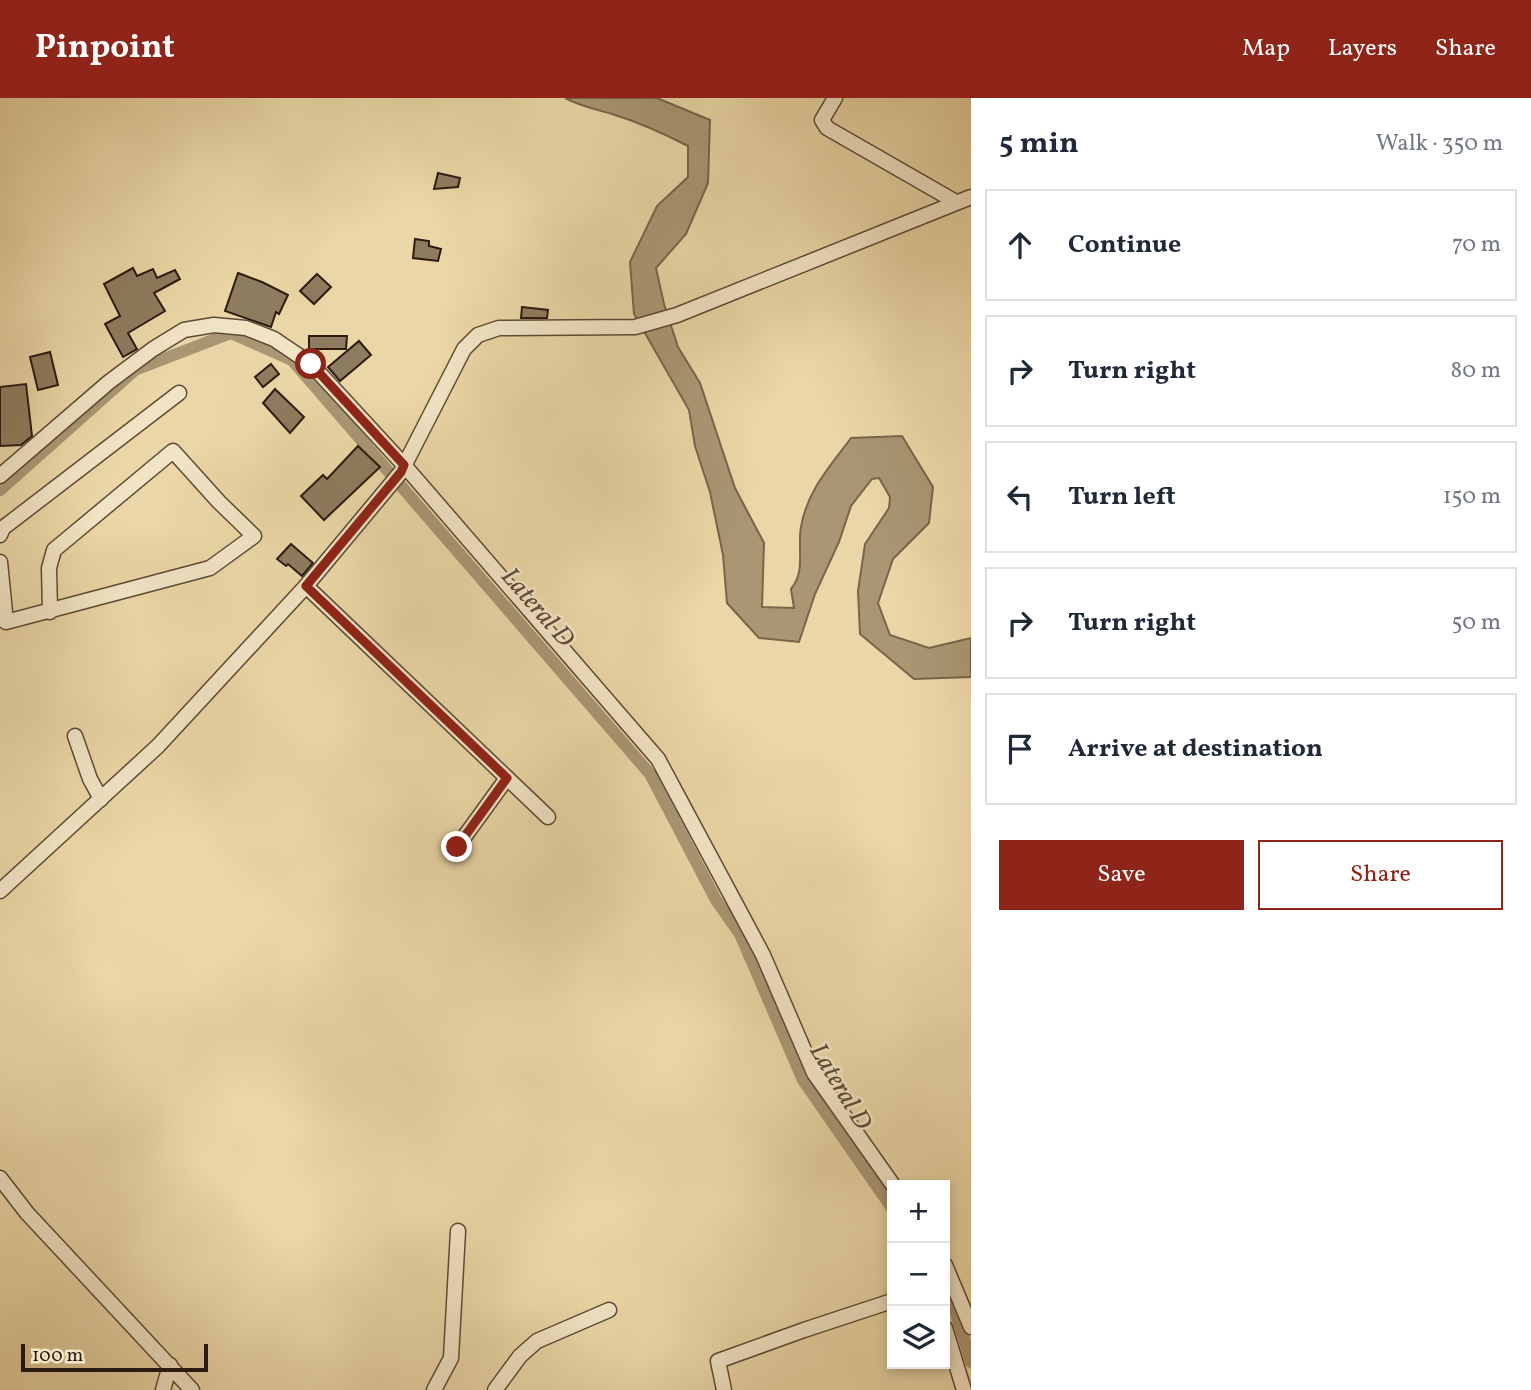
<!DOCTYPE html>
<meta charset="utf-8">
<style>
:root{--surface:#fff;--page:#f6f6f7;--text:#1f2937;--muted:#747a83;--line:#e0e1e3;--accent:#8f2418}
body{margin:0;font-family:Vollkorn,serif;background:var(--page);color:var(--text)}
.controls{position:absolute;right:21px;bottom:21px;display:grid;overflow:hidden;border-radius:0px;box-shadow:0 4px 10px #0003}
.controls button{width:63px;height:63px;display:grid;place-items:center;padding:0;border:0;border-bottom:2px solid var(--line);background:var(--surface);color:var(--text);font:35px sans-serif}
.scale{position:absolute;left:21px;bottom:18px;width:187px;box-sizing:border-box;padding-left:7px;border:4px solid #2b1b11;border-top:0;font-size:19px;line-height:24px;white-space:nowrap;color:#2b1b11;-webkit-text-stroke:5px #f1e4c5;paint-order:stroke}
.stop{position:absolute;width:21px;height:21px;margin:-16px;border:5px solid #8f2418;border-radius:50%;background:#fff}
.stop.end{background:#8f2418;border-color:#fff;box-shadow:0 2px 7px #0008}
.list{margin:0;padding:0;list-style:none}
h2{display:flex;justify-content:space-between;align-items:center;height:91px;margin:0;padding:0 28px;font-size:30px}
h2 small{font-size:23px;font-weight:400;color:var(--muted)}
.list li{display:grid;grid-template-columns:46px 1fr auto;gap:21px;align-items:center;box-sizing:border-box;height:112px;margin:0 14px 14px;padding:0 14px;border:2px solid var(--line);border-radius:0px}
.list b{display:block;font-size:26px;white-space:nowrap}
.list em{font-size:23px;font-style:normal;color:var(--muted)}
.actions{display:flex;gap:14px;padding:21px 28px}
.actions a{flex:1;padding:16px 0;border:2px solid var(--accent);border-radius:0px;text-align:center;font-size:24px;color:var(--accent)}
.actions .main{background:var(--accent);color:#fff}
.icon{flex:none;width:38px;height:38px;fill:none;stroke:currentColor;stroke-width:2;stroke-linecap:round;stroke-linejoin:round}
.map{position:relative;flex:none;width:971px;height:1292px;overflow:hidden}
header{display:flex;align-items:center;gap:42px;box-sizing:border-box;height:98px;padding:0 35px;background:var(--accent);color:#fff}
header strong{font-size:33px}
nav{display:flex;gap:38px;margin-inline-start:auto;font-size:24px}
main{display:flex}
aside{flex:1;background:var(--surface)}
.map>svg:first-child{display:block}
.water{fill:#a99673;stroke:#77654c;stroke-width:2}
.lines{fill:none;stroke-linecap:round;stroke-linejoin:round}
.canal{stroke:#a99673;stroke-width:12}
.building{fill:#8e7c5e;stroke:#2b1b11;stroke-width:2}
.minor-casing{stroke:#5b4a36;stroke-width:17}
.minor{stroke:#f1e4c5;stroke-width:14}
.route{stroke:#8f2418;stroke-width:9}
.labels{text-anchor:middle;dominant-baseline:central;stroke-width:5;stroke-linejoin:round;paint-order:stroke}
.water-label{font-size:26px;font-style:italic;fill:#5d4c38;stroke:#f1e4c5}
</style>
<header>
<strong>Pinpoint</strong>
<nav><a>Map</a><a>Layers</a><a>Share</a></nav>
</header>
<main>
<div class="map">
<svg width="971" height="1292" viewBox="0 0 971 1292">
<rect width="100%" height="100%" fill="#ead6a6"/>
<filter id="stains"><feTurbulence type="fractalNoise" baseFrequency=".00286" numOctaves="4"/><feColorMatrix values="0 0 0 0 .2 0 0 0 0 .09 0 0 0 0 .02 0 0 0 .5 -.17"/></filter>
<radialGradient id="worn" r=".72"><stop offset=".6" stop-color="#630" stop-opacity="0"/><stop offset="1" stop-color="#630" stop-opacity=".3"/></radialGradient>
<path class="water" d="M565,0H657L710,22L708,85L686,136L656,170L664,206L678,249L700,285L735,390L764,445L762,509L794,510L791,491C806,473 797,451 801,429C807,393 830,368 851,340L902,338L933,389L929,425L893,461L878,505L890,537L929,550L971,540V579L914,581L860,536L858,493L865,446L889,410L890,399L879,380L872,381L851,408L839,444L815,496L799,544L759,540L727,505L723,457L710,394L695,348L689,312L634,216L630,164L657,108L688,79V48C663,35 638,24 612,16C595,11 580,8 565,0Z"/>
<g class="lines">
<g class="canal">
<polyline points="0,392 135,272 231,235 292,262 650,676 716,802 740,836 803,982 892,1110"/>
<polyline points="945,1195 956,1215 971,1264"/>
</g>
</g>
<g class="building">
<polygon points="438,75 460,80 458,89 434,91"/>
<polygon points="415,141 429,143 429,148 441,151 438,163 413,160"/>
<polygon points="133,170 137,178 153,171 157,180 175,172 180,181 154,195 165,213 128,235 137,251 123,259 105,226 120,218 104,186"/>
<polygon points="238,175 262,184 288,197 279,216 276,214 271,229 225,213"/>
<polygon points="317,176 331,189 314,206 300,193"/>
<polygon points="522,209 548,212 547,220 521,220"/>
<polygon points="309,238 347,238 346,251 309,251"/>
<polygon points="359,243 371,257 340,283 328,269"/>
<polygon points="50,254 58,287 38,292 30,259"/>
<polygon points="271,266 279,276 263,289 255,279"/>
<polygon points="26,286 32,338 21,347 0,348 0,289"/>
<polygon points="275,291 304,319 290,335 263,305"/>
<polygon points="358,348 380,369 324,422 301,398 323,377 327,381"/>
<polygon points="291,446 313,465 302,478 288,466 286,468 277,461"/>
</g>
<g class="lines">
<g class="minor-casing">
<g id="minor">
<polyline points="835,0 822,22 827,30 956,104"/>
<polyline points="0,378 109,284 153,251 184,232 214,227 246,230 274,241 311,266 404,367 658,661 763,857 814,975 893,1087"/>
<polyline points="0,437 3,430 179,295"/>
<polyline points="0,464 6,524 210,470 254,438 219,404 173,353 54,452 49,470 50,514"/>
<polyline points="306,488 548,719"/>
<polyline points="75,638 90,681 101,701"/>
<polyline points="457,749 507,680"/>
<polyline points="0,793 158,648 306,488 401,374 464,251 478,237 499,230 635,229 677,217 971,99"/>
<polyline points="0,1080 27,1115 192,1292"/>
<polyline points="945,1167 971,1229"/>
<polyline points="945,1230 964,1292"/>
<polyline points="163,1292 170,1267"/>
<polyline points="434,1292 451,1260 458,1133"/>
<polyline points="495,1292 520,1258 537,1243 609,1212"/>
<polyline points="724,1292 718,1263 804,1232 892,1203"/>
</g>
</g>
<use href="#minor" class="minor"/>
</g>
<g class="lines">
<polyline class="route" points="311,266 404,367 401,374 306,488 507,680 457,749"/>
</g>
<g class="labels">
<g class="water-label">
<text transform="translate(537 510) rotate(49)">Lateral D</text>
<text transform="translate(840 989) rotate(59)">Lateral D</text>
</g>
</g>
<rect width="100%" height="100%" filter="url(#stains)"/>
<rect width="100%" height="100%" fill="url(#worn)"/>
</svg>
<div class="controls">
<button>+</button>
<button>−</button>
<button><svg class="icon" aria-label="layers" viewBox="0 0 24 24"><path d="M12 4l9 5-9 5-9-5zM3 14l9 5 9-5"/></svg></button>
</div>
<div class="scale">100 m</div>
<div class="stop" style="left:311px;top:266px"></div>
<div class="stop end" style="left:457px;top:749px"></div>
</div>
<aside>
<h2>5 min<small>Walk · 350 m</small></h2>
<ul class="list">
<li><svg class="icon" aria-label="ahead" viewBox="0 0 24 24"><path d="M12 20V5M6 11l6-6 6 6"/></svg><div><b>Continue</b></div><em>70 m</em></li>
<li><svg class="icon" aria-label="right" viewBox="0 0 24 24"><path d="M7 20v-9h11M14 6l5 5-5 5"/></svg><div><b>Turn right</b></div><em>80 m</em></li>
<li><svg class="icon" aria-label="left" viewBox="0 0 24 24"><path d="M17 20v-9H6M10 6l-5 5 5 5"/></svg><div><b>Turn left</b></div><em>150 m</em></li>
<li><svg class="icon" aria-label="right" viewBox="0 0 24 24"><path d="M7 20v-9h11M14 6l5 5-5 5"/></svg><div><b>Turn right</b></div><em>50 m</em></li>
<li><svg class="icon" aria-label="arrive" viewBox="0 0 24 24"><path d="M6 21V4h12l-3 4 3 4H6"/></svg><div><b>Arrive at destination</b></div></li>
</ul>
<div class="actions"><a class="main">Save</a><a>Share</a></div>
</aside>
</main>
